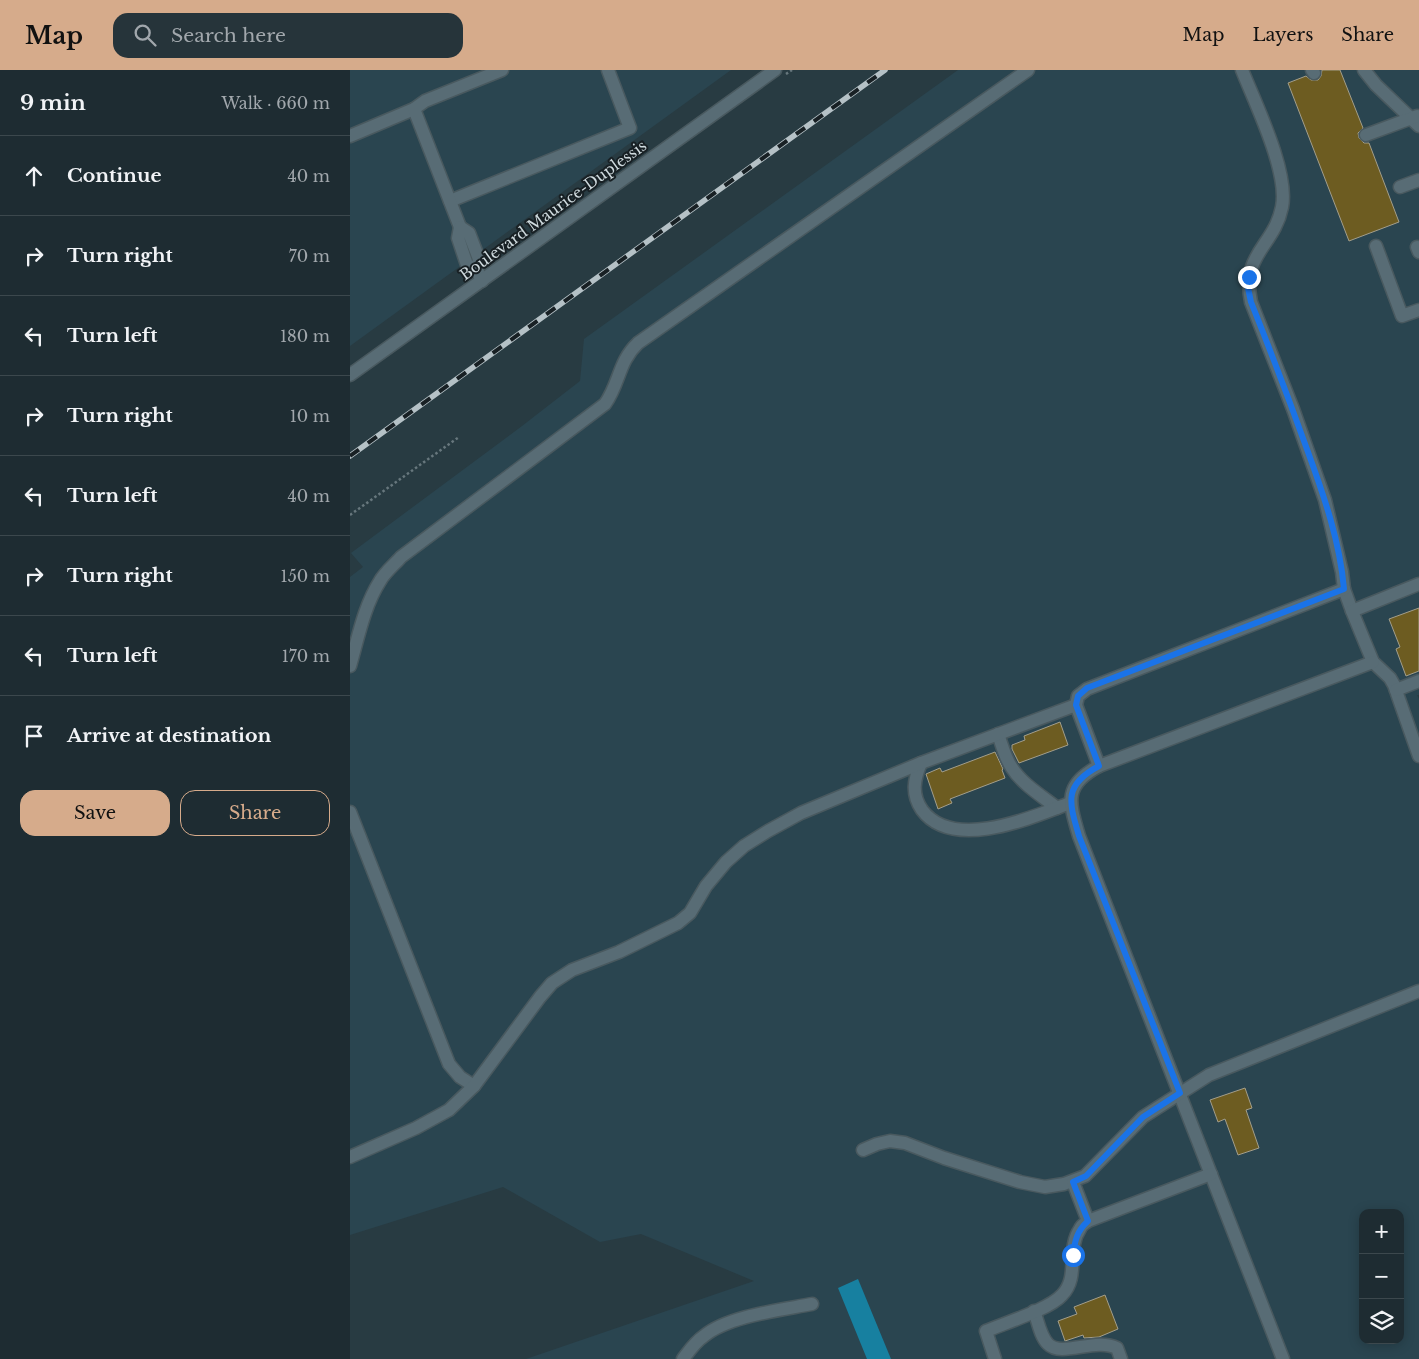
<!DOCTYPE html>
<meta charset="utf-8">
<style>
:root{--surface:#1e2c32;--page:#26343a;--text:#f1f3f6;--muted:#a1a7ac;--line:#3c484d;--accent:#d6ab8b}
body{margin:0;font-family:"Libre Baskerville",serif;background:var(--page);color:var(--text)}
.controls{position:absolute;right:15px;bottom:15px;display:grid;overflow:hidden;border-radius:10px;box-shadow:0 2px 12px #0003}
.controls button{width:45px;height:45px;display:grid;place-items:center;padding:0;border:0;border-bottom:1px solid var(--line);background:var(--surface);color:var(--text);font:25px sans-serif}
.stop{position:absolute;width:15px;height:15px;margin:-11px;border:4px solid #1a73e8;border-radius:50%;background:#fff}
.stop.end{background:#1a73e8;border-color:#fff;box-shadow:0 1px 5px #0008}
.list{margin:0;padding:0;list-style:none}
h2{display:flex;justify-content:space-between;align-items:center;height:65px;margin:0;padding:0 20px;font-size:21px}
h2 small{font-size:16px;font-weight:400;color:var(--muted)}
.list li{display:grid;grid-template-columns:32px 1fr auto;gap:15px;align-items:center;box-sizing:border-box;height:80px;padding:0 20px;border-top:1px solid var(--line)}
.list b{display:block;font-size:19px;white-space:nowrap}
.list em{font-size:16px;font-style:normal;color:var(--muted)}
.actions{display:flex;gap:10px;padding:15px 20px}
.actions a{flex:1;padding:11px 0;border:1px solid var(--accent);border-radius:15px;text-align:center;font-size:18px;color:var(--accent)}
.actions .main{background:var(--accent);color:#111}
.icon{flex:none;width:28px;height:28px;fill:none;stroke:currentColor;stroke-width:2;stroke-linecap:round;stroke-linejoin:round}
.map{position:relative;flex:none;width:1069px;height:1289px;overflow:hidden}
header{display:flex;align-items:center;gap:30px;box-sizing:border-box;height:70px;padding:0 25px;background:var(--accent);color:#111}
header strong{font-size:24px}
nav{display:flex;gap:28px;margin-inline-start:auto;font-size:18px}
.search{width:350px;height:45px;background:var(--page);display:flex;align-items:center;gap:12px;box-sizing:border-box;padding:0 18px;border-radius:15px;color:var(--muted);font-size:19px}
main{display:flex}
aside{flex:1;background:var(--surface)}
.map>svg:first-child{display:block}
.built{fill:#2a4550;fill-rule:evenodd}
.water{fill:#1780a0}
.building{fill:#6d5c21;stroke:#a39e8b}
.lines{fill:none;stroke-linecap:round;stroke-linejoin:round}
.minor-casing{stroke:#49595f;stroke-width:15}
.path{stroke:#67777d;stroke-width:2.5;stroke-dasharray:2.5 2.5;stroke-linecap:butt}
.minor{stroke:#586c75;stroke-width:12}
.rail-casing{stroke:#b5c1c6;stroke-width:5.5}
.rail{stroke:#182024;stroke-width:4;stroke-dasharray:11;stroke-linecap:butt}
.route{stroke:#1a73e8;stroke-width:6}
.labels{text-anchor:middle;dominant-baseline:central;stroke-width:4;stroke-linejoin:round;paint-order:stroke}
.street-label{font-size:15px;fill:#cfdade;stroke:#182024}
</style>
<header>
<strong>Map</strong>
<div class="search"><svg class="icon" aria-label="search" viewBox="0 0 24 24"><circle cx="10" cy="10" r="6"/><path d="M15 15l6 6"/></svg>Search here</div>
<nav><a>Map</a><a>Layers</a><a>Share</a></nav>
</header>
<main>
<aside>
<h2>9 min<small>Walk · 660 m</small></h2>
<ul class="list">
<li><svg class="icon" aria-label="ahead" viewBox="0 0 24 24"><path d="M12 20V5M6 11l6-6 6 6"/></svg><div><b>Continue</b></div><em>40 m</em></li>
<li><svg class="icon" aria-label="right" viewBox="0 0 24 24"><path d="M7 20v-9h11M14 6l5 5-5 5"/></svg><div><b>Turn right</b></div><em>70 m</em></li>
<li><svg class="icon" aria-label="left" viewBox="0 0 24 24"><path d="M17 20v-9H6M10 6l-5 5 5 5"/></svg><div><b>Turn left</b></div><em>180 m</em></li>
<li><svg class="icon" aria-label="right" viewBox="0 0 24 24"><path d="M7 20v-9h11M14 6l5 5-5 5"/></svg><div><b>Turn right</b></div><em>10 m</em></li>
<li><svg class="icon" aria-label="left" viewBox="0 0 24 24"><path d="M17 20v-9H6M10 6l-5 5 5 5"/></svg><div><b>Turn left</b></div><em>40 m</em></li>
<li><svg class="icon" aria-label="right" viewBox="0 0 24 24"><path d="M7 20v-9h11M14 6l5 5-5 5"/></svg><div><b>Turn right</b></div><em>150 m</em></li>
<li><svg class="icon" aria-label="left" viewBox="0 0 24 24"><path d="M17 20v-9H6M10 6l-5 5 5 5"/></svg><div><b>Turn left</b></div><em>170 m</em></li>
<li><svg class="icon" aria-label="arrive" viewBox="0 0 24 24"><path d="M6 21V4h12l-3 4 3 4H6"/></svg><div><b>Arrive at destination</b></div></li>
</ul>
<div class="actions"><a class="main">Save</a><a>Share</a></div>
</aside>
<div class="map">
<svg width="1069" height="1289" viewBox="0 0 1069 1289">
<rect width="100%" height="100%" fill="#283b42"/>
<g class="built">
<polygon points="0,0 381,0 0,276"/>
<path d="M608,0H1069V625H1067L1069,629V1289H176L404,1211L291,1164L250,1172L153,1117L0,1165V507L13,497L1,483L172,356L230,311L234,269ZM1013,1143H1050V1270H1013Z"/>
</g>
<polygon class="water" points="508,1209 541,1289 517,1289 488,1218"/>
<g class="building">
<polygon points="972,0 990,0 1013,58 1008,63 1009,68 1014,73 1019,73 1049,152 999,171 938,13 956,6 961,10 968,10 971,6"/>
<polygon points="1069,538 1069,601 1056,606 1046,579 1050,577 1039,549"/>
<polygon points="710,652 718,675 669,693 662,679 662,675 675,670 674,666"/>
<polygon points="645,682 653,699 652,700 655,708 600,729 602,733 588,739 576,704 590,698 592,702"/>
<polygon points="895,1018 902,1038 896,1040 909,1078 888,1085 875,1049 868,1052 860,1030"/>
<polygon points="755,1225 768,1259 749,1267 734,1268 733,1265 715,1271 708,1251 727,1244 724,1237"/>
</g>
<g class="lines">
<g class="minor-casing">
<g id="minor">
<path d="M892,0C906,35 939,102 932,137C924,177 891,183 901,232L943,339L975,430L992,502L994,519L1002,541"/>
<polyline points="962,0 964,3"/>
<polyline points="1014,0 1026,15 1069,56"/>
<polyline points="1016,65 1067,46"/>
<polyline points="0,66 64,39"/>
<polyline points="1050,117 1069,110"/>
<polyline points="100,131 280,58 258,0"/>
<polyline points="110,157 64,39 75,31 152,0"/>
<polyline points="1026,176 1052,246 1069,240"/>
<polyline points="1067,177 1069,182"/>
<polyline points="127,200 117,195 108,168 110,157 119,163 129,189 127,200 132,211"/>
<polyline points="0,305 425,0"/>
<polyline points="1069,514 1002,541 1023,592 1040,608 1044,615 1069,686"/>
<path d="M0,596C8,568 14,536 30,511C35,502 44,495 51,487L255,334C270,313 268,292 288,273L678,0"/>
<polyline points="1046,620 1069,611"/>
<polyline points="726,635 728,626 737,619 994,519"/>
<path d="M648,664C652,675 655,688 662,698C672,714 692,726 707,738"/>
<path d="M571,693C564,709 561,724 572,740C603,782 683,747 720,733"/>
<path d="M749,696C713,715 719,732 729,766L933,1289"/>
<polyline points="0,742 99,994 110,1007 124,1016"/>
<polyline points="513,1080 527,1074 540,1071 555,1073 594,1088 670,1112 695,1117 714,1114 735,1106 793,1047 859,1005 1069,921"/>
<polyline points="0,1087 66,1058 99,1040 124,1016 190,927 202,913 222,900 269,882 328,853 340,843 356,816 376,792 394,776 418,761 451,743 571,693 726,635 749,696 1023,592"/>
<polyline points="723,1112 738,1151"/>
<path d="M684,1241C688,1251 690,1266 698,1274C712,1288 745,1267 767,1278L771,1289"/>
<path d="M333,1289C339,1281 345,1272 354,1266C378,1246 431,1240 462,1234"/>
<path d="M645,1289L636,1261C655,1253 700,1239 712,1225C730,1207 716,1179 730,1159C731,1156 735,1153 738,1151L861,1104"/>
</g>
</g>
<g class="path">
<polyline points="436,4 442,0"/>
<polyline points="0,445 109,367"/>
</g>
<use href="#minor" class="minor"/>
<g class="rail-casing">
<polyline id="rail" points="0,386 535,0"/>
</g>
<use href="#rail" class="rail"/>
</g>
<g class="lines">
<path class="route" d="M723,1185C725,1170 727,1161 738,1151L723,1112L736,1106L793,1047L830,1023L729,766C719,732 713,715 749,696L726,635L728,626L737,618L994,519C990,472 974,426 958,382C940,332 921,282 901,232L898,218L899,207"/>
</g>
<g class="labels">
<g class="street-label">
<text transform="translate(203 140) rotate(-36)">Boulevard Maurice-Duplessis</text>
</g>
</g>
</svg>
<div class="controls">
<button>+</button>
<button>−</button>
<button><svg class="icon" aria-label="layers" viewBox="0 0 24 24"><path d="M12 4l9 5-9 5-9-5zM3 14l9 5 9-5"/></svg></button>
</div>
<div class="stop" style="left:723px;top:1185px"></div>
<div class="stop end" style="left:899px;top:207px"></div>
</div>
</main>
